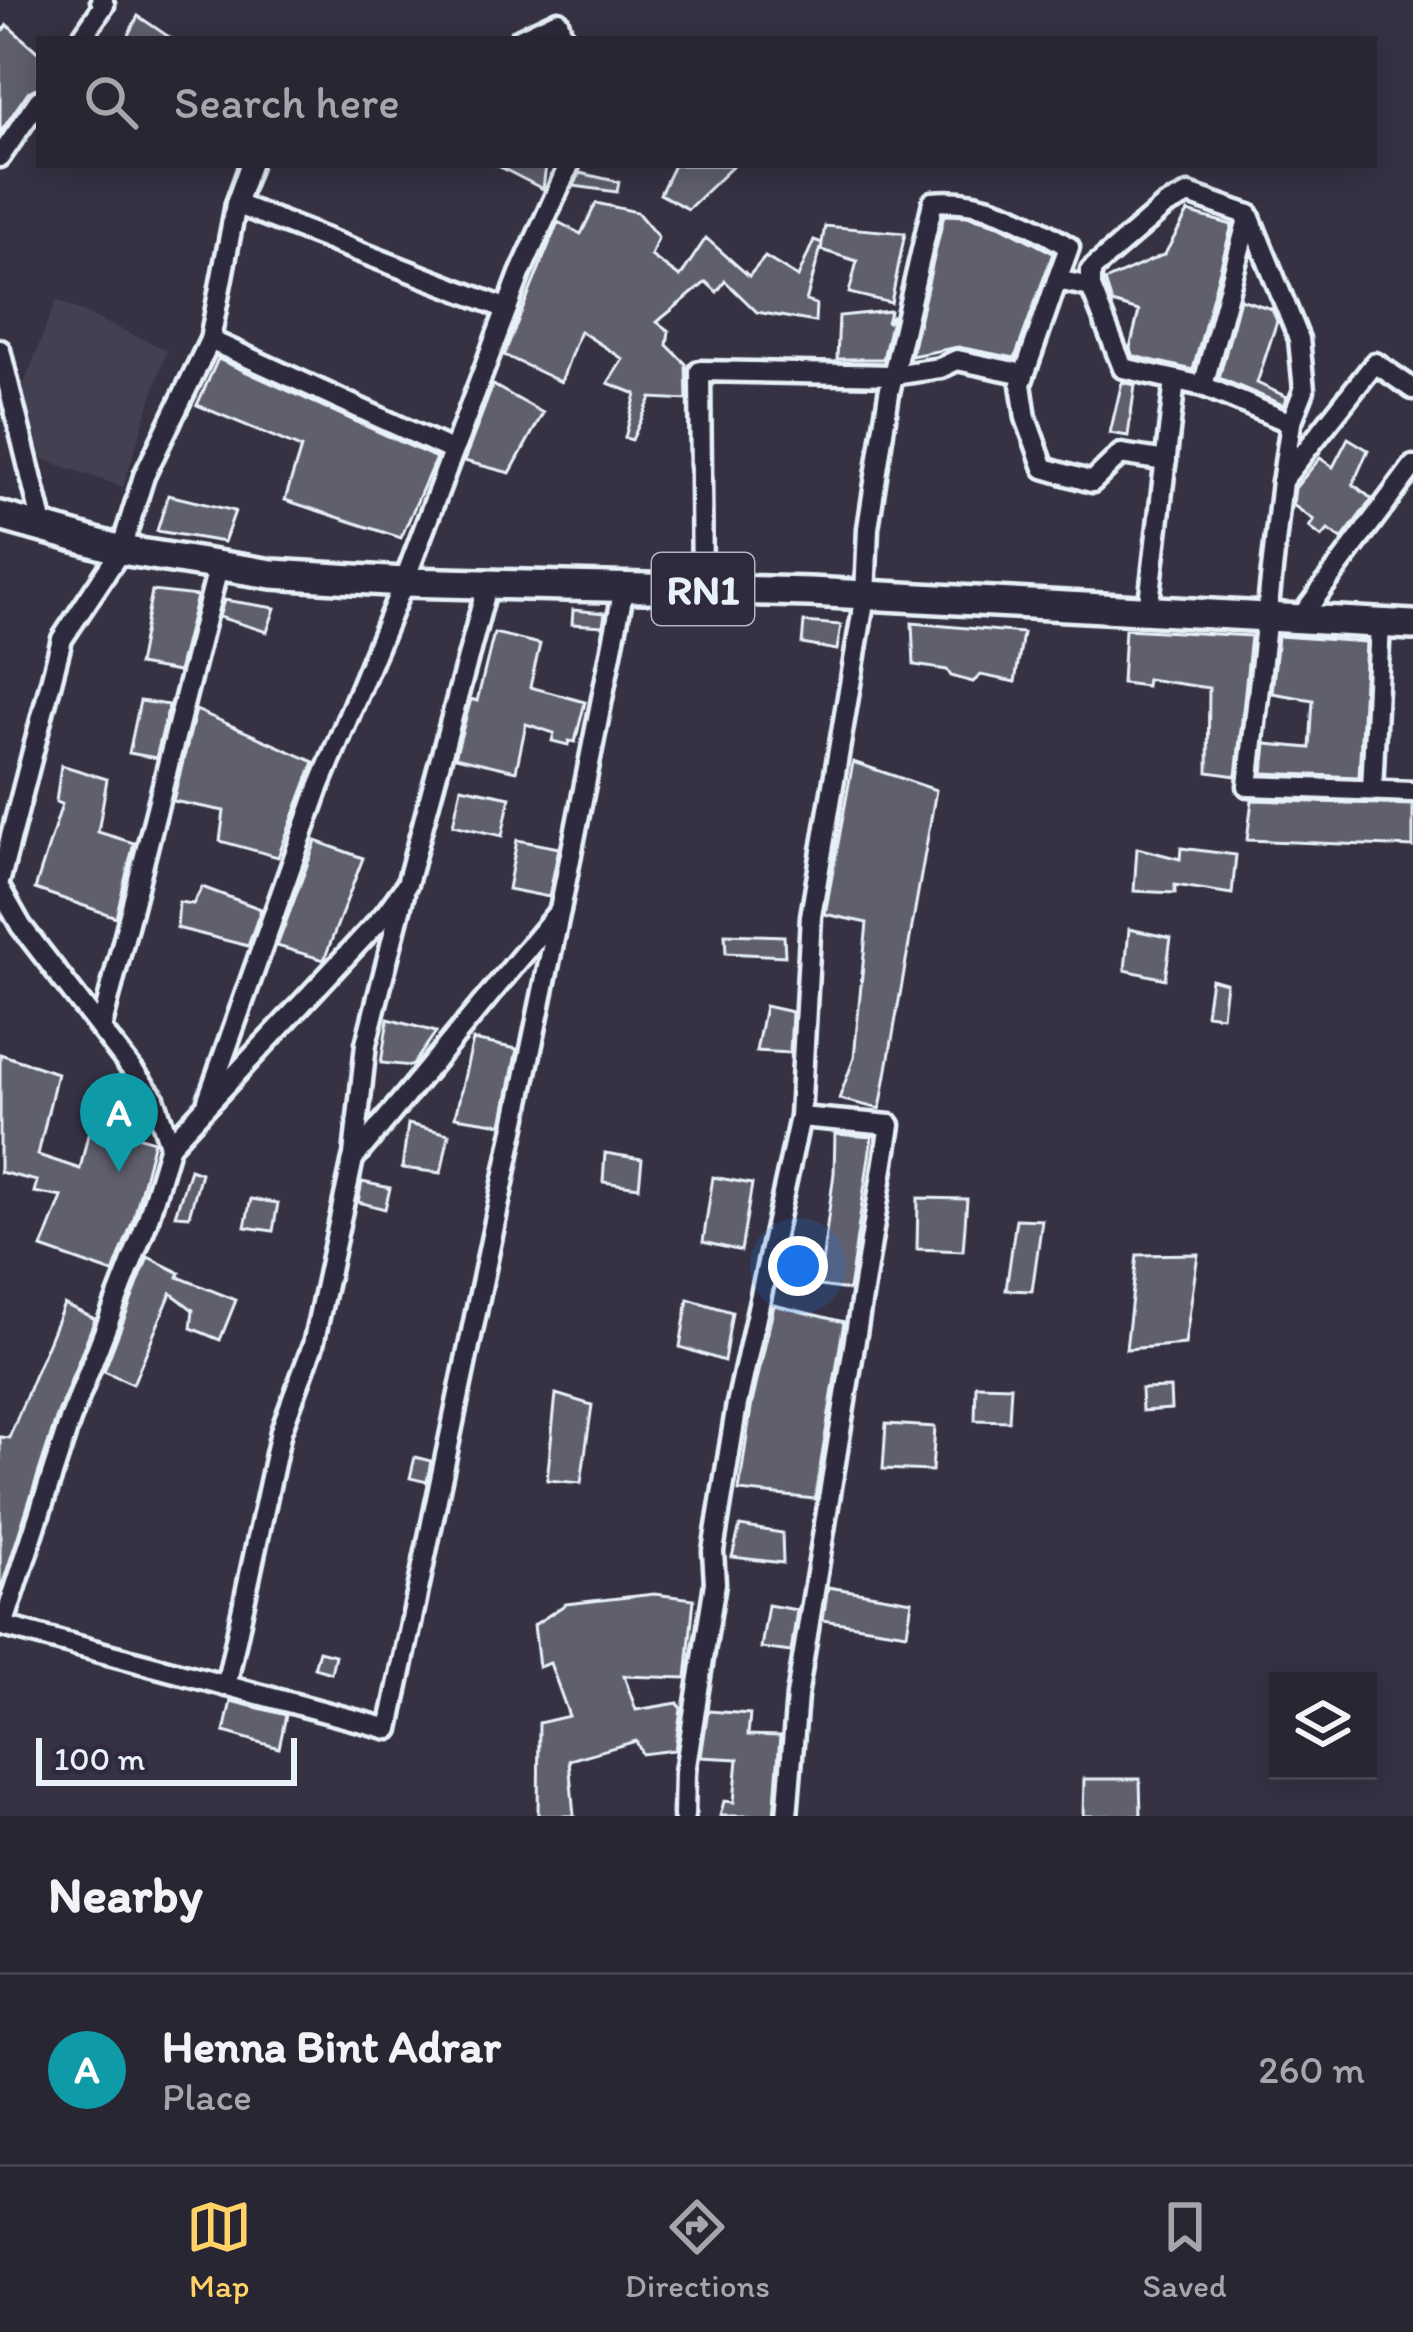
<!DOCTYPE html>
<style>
:root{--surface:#282633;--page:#34323f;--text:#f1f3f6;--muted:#a5a5ac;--line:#44434e;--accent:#ffd166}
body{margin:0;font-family:Itim,sans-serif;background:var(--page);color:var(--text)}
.controls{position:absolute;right:36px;bottom:36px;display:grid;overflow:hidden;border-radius:0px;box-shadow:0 6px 30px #0003}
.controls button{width:108px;height:108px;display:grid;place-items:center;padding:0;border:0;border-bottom:3px solid var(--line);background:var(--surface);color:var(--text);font:60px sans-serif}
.scale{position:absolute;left:36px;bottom:30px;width:261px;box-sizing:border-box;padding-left:12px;border:6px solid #e8f1f8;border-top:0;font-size:33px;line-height:42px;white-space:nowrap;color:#e8f1f8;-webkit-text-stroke:9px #2f2a3d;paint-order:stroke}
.you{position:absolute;left:798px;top:1266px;width:42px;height:42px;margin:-30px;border:9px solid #fff;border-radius:50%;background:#1a73e8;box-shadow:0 0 0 18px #1a73e833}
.badge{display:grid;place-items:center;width:78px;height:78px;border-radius:50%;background:var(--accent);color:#fff;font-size:39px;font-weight:700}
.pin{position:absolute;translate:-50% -99px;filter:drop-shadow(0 3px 6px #0008)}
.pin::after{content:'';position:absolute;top:63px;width:42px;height:36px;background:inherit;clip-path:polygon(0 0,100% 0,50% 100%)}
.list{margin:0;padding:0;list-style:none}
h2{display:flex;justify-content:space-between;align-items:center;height:156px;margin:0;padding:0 48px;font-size:51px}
h2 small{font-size:39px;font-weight:400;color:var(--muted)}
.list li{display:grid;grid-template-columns:78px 1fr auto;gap:36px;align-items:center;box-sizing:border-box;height:192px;padding:0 48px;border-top:3px solid var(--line)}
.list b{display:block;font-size:45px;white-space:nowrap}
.list p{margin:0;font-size:39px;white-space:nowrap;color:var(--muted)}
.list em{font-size:39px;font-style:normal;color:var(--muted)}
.icon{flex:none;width:66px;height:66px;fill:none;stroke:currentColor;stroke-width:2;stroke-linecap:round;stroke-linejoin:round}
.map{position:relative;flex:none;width:1413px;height:1816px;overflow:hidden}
.search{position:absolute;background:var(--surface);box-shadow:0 6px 30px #0003;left:36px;right:36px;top:36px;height:132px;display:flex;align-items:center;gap:30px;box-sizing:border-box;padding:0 42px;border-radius:0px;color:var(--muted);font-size:45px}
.sheet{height:348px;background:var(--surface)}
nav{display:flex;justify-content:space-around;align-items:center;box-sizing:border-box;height:168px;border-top:3px solid var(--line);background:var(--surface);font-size:33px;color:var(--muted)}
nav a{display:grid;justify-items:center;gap:6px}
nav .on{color:var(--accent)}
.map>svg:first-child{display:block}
.built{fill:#433f51}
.building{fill:#605e6e;stroke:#e8f1f8;stroke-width:3}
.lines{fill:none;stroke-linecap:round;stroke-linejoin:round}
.minor-casing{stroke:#e8f1f8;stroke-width:27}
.highway-casing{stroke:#e8f1f8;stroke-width:36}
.minor{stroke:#2f2a3d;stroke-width:18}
.highway{stroke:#2f2a3d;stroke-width:27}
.labels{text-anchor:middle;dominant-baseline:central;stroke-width:9;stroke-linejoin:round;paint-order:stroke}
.shield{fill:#2f2a3d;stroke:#b0b5c0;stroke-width:3}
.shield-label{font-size:42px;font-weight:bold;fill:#e8f1f8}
</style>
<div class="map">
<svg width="1413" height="1816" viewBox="0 0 1413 1816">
<rect width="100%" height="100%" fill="#363244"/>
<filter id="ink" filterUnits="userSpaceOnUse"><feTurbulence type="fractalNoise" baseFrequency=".00833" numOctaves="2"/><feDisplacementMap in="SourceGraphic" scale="24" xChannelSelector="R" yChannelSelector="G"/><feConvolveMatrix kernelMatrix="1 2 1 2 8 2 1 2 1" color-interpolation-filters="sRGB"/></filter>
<g filter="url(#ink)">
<polygon class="built" points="56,300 167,350 123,487 42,459 23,387"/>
<g class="building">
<polygon points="138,16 147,22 172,39 126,39"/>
<polygon points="7,25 39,53 39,87 28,92 0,133 0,35"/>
<polygon points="496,165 546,165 543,189"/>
<polygon points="674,165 734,165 688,209 660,194"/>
<polygon points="580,173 619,182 617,192 574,186"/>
<polygon points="596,203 637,212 658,237 651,256 680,277 706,238 749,276 765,257 798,277 814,240 822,243 825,226 905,233 891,303 849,293 857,261 821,250 822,244 806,301 816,304 815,322 757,312 725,281 717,292 706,282 657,322 669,331 667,345 686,364 687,400 651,398 632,440 625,438 636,394 608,383 623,359 580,331 561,382 504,355 558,222 581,234"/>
<polygon points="1188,212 1232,225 1193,370 1133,356 1130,348 1139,311 1112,303 1105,281 1165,254"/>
<polygon points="944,215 967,216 999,225 1053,253 1015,358 958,347 911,356"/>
<polygon points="1240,299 1272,309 1277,321 1257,383 1287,397 1283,405 1219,378"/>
<polygon points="890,311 887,323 893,315 883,359 837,359 839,316"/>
<polygon points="218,359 436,458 401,538 285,500 301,448 197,405"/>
<polygon points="1122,382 1135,385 1128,436 1110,433"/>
<polygon points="493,385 543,413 510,473 464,461"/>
<polygon points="1348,438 1368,450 1353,484 1372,499 1342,539 1328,530 1322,537 1309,527 1314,520 1293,505 1295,488 1320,458 1333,467"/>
<polygon points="168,495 235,511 224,542 157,531"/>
<polygon points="152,591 197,596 178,672 138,665"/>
<polygon points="224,600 275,608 267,632 219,617"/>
<polygon points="573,610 605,613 603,626 572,624"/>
<polygon points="804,622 841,625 837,650 802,644"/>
<polygon points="912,623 1023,633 1015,682 981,675 973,682 951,676 947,670 914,665"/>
<polygon points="1125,629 1251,636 1236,776 1208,772 1209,688 1147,679 1146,686 1122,683"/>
<polygon points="494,633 540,644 530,687 585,702 575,742 569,741 568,745 552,741 554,733 526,724 516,771 455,757 471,699 477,701"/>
<polygon points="1278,636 1366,642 1359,777 1263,773 1266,744 1310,748 1313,700 1272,693"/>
<polygon points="140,701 169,705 156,758 129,753"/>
<polygon points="196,710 314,762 278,857 220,841 224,811 173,801"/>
<polygon points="853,762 936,790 880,1109 839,1099 854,1058 867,923 825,914"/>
<polygon points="61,765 107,779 98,832 134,843 116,917 35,889 62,804 56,802"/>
<polygon points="461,787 510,797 502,836 453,825"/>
<polygon points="1252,800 1413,805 1413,847 1247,840"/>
<polygon points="517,840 559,848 549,897 508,889"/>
<polygon points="316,841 363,858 324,960 277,946"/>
<polygon points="1137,848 1180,859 1181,848 1236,855 1232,894 1175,885 1175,893 1134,891"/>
<polygon points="202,887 261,909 248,946 177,928 179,902 193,904"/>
<polygon points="1129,929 1171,938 1165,979 1125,970"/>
<polygon points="725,934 784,936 785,956 726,953"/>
<polygon points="1211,979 1226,983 1222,1016 1206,1014"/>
<polygon points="765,1006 792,1012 790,1053 756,1051"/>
<polygon points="388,1019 436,1032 412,1066 381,1063"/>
<polygon points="473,1040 517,1049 502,1124 455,1117"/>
<polygon points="0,1054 57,1073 38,1155 80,1169 91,1122 154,1141 134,1218 113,1273 42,1248 62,1197 34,1192 37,1181 0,1172"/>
<polygon points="408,1124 449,1134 441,1173 402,1168"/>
<polygon points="835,1134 872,1137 849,1290 819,1286 834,1173"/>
<polygon points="605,1153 642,1159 639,1187 603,1182"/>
<polygon points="190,1169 201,1173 189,1216 175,1215"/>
<polygon points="713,1177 752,1184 741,1251 703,1242"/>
<polygon points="362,1182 390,1188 385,1209 358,1202"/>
<polygon points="918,1198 967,1199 963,1251 917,1249"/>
<polygon points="251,1199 278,1203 273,1231 245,1227"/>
<polygon points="1016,1219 1042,1220 1032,1291 1006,1290"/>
<polygon points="1198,1254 1185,1344 1126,1349 1137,1255"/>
<polygon points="148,1257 180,1273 178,1277 236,1300 220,1340 191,1328 193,1310 171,1293 133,1384 104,1371"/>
<polygon points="688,1299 732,1312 724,1361 680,1347"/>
<polygon points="64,1304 95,1319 57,1416 0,1592 0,1437 9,1438"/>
<polygon points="774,1305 844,1322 815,1499 739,1491 751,1408"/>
<polygon points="976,1385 1011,1386 1009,1421 975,1420"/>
<polygon points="1170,1388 1171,1409 1142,1411 1141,1389"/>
<polygon points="556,1394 592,1405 581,1483 547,1480"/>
<polygon points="886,1424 935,1427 932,1471 883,1469"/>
<polygon points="415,1457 431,1461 427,1482 410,1478"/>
<polygon points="740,1526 782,1533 783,1563 732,1557"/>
<polygon points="828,1587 912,1601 907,1633 823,1620"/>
<polygon points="654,1594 694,1599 686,1678 624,1676 636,1710 678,1703 681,1709 675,1750 642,1754 636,1741 569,1760 574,1816 538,1816 539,1723 569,1716 550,1663 539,1667 534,1625 566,1604"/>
<polygon points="768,1605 797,1610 791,1652 761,1648"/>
<polygon points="319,1651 335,1655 331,1673 314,1668"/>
<polygon points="231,1701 286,1715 279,1748 224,1732"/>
<polygon points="708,1711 750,1714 748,1735 780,1736 774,1816 720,1816 724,1801 734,1802 738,1759 701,1757"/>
<polygon points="1084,1779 1140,1779 1141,1816 1083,1816"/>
</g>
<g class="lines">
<g class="minor-casing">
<g id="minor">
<polyline points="81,39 104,5 101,0"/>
<polyline points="520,39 558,21 563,39"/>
<polyline points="0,157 39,100"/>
<polyline points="236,204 507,309"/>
<polyline points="1091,287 1057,280 1021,384 1026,418 1044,468 1092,482 1121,454 1166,461"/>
<polyline points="210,340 453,451"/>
<polyline points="0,350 44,529"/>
<polyline points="1203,386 1123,368 1091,287 1091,270 1165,206 1189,194 1249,215"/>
<polyline points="1413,389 1375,363 1282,481 1248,786 1413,792"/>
<polyline points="1283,476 1291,423 1304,390 1299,339 1249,215 1203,386 1291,423"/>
<polyline points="488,583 407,884 386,913 170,1145 147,1222 70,1420 3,1626 389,1729 560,910"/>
<polyline points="702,589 700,371 893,375 940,368 957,360 1024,374"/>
<polyline points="1148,611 1175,380"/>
<polyline points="1301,617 1413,466"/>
<polyline points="1372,790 1380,624"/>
<polyline points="0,879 62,639 121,550 144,476 210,340 236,204 250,165"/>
<polyline points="0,889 21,926 154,1098 170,1145"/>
<polyline points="101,1029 218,568"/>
<polyline points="208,1100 318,790 404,582 520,274 569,165"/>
<polyline points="354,1155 366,1044 404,894"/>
<polyline points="226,1686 281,1431 313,1345 353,1159 560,910 624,588"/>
<path d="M684,1816L685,1772L715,1583L713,1551L737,1404L800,1117L811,916L865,596L868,528L889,393L933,202C982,196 1028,222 1069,247L1057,280"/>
<polyline points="787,1816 797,1696 890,1125 800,1117"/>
</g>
</g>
<g class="highway-casing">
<polyline id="highway" points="0,516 121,550 272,574 404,582 810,592 1413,625"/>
</g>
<use href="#minor" class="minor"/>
<use href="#highway" class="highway"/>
</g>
</g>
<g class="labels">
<rect class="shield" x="652" y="553" width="102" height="72" rx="9"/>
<g class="shield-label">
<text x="703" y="589">RN1</text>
</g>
</g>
</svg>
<div class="controls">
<button><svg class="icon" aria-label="layers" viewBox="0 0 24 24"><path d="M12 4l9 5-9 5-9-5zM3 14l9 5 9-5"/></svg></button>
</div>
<div class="scale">100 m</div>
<div class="you"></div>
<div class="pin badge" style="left:119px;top:1172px;background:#0f9aa8">A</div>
<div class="search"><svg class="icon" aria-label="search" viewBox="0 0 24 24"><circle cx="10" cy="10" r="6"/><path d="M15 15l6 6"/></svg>Search here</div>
</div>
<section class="sheet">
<h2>Nearby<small></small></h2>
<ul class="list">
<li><span class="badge" style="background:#0f9aa8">A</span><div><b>Henna Bint Adrar</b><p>Place</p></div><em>260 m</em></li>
</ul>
</section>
<nav>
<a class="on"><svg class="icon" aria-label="map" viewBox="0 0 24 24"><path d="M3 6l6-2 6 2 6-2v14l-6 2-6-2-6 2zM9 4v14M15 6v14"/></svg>Map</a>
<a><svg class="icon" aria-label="directions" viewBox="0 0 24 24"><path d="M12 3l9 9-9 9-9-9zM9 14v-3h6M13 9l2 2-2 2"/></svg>Directions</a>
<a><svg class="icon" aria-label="saved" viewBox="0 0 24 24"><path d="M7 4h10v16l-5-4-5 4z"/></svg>Saved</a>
</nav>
